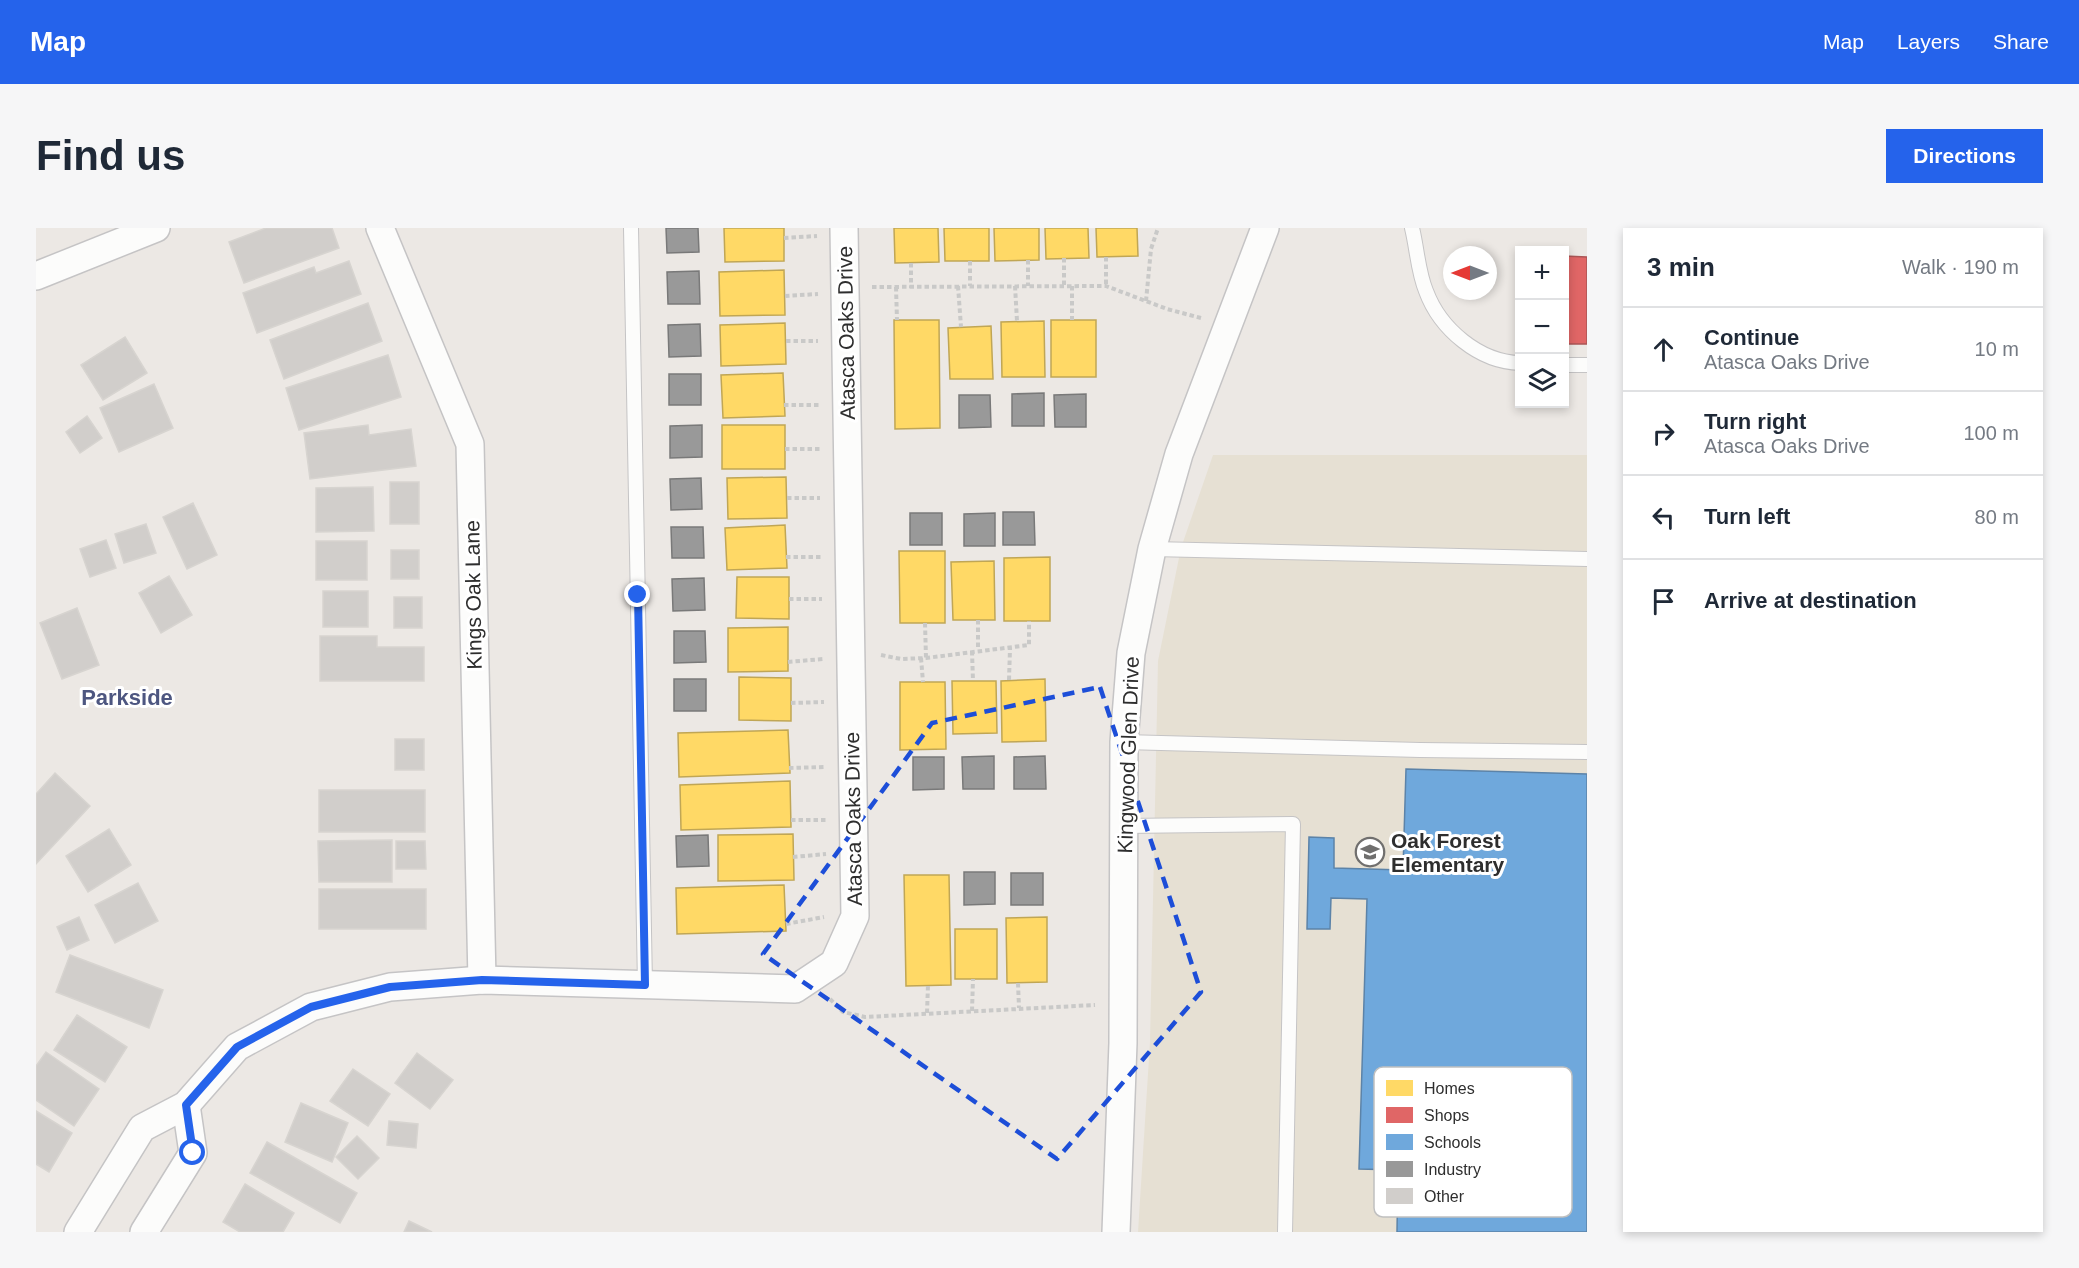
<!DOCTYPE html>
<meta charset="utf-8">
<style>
:root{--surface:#fff;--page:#f6f6f7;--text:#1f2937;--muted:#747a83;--line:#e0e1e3;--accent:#2563eb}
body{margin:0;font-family:Helvetica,sans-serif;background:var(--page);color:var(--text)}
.controls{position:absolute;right:18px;top:18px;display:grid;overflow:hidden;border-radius:0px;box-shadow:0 3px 9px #0003}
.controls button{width:54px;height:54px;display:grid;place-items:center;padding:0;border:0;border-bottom:2px solid var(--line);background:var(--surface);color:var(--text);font:30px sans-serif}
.compass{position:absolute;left:1407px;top:18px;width:54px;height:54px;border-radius:50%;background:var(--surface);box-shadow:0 3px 9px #0003;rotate:270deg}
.stop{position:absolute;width:18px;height:18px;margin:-14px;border:4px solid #2563eb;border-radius:50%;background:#fff}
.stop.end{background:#2563eb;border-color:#fff;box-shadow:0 2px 6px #0008}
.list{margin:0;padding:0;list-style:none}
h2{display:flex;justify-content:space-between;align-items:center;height:78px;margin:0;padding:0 24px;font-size:26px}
h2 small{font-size:20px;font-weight:400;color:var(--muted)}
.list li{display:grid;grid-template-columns:39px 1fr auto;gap:18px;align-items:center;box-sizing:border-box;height:84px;padding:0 24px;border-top:2px solid var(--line)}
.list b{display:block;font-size:22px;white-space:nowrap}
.list p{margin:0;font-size:20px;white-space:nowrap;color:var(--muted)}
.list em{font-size:20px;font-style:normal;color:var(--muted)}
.icon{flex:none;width:33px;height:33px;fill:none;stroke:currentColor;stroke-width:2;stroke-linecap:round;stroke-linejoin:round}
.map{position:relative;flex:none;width:1551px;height:1004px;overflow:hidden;border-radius:0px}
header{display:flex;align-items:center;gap:36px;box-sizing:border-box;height:84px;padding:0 30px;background:var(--accent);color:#fff}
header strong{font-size:28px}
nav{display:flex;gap:33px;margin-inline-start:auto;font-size:21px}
.intro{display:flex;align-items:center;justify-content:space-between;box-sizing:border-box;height:144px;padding:0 36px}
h1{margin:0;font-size:42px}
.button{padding:15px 27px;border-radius:0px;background:var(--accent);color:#fff;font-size:21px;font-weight:700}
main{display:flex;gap:36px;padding:0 36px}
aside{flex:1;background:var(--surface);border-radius:0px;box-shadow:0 3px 9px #0003}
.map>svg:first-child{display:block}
.education{fill:#e6e0d3}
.homes{fill:#ffd966;stroke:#c0a655;stroke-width:1.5}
.shops{fill:#e06666;stroke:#ab5555;stroke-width:1.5}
.schools{fill:#6fa8dc;stroke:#5c83a8;stroke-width:1.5}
.industry{fill:#999;stroke:#797979;stroke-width:1.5}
.building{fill:#d1cecb;stroke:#d7d4d0;stroke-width:1.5}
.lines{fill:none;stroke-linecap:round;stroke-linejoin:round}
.lane-casing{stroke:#c5c4c5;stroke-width:16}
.street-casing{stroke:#c5c4c5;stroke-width:30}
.path{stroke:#c9c9c8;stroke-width:4;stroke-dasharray:4.5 3;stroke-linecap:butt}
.lane{stroke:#fcfcfb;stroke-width:14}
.street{stroke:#fcfcfb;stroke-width:27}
.route{stroke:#2563eb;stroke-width:8}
.marked{fill:none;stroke:#1d4ed8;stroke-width:4.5;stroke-dasharray:12 8;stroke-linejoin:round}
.labels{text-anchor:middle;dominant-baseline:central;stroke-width:6;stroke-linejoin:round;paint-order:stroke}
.street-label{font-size:21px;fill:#2e2e2e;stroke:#fff}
.poi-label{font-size:21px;font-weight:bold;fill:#2e2e2e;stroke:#fff;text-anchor:start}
.neighbourhood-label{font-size:22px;font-weight:bold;fill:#4d5680;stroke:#fff}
.key{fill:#fff;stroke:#c0c0c0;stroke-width:1.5}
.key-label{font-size:16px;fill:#2e2e2e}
</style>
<header>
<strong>Map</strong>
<nav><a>Map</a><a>Layers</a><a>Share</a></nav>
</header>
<div class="intro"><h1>Find us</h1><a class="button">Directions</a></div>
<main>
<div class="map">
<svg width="1551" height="1004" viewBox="0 0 1551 1004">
<rect width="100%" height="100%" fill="#ece8e4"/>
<polygon class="education" points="1177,227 1551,227 1551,1004 1102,1004 1114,814 1122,433 1145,320"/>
<g class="homes">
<polygon points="688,0 748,0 748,33 689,34"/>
<polygon points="858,0 902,0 903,34 859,35"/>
<polygon points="908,0 953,0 953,33 909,33"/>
<polygon points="958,0 1003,0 1003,32 959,33"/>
<polygon points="1009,0 1052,0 1053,30 1010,31"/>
<polygon points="1060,0 1101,0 1102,28 1061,29"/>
<polygon points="748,42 749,87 684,88 683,44"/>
<polygon points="858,92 903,92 904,200 859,201"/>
<rect x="1015" y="92" width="45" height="57"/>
<polygon points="1008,93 1009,149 966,149 965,94"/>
<polygon points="749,95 750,136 685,138 684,97"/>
<polygon points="955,98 957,151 914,151 912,100"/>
<polygon points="747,145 749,188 687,190 685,147"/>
<rect x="686" y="197" width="63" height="44"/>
<polygon points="750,249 751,290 692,291 691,250"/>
<polygon points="749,297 751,340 691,342 689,300"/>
<polygon points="863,323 909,323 909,395 864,395"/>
<polygon points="1014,329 1014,393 968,393 968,330"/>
<polygon points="958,333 959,392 917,392 915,334"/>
<polygon points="701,349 753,349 753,391 700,390"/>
<polygon points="752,399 752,443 692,444 692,400"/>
<polygon points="703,449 755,450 755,493 703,492"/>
<polygon points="1009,451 1010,513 966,514 965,453"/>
<polygon points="916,453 960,453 961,505 917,506"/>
<polygon points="864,454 909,454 910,521 864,522"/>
<polygon points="752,502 754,545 643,549 642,505"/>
<polygon points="754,553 755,599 645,602 644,557"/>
<polygon points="757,606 758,652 682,653 682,607"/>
<polygon points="868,647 913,647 915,757 870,758"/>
<polygon points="748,657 750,703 641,706 640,660"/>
<polygon points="1011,689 1011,754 971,755 970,690"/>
<rect x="919" y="701" width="42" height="50"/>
</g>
<polygon class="shops" points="1528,28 1551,29 1551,116 1528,116"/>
<polygon class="schools" points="1370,541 1551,546 1551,1004 1361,1004 1362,942 1323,941 1331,671 1295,670 1294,701 1271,701 1273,609 1298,610 1298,640 1367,642"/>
<g class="industry">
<polygon points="630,0 662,0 663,24 631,25"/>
<polygon points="663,43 664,76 632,76 631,44"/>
<polygon points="664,96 665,128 633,129 632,97"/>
<rect x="633" y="146" width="32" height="31"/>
<polygon points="1008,165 1008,198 976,198 976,166"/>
<polygon points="1050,166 1050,199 1019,199 1018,167"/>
<polygon points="923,167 954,167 955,199 923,200"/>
<polygon points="666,197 666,229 634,230 634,198"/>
<polygon points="665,250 666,281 635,282 634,251"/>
<polygon points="967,284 998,284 999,317 967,317"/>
<rect x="874" y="285" width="32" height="32"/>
<polygon points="959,285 959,318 928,318 928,286"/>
<polygon points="635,299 667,299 668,330 636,330"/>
<polygon points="668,350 669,382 637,383 636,351"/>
<polygon points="638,403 669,403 670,434 638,435"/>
<rect x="638" y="451" width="32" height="32"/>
<polygon points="958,528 958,561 927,561 926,529"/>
<polygon points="1009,528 1010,561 978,561 978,529"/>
<polygon points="877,529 908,529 908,561 877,562"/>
<polygon points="672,607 673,638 641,639 640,608"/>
<polygon points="928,644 959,644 959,676 928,677"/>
<rect x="975" y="645" width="32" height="32"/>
</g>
<g class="building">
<polygon points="230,0 296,0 303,20 208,55 193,14"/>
<polygon points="313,33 325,66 221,105 207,65 278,39 280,45"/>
<polygon points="332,75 346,113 248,151 234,112"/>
<polygon points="89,109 111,145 67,172 45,137"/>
<polygon points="352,127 365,169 263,202 250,160"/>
<polygon points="118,156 137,200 83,224 64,180"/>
<polygon points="51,188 66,210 44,225 30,204"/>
<polygon points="332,197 333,207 375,201 380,238 274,251 268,205"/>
<rect x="354" y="254" width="29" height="42"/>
<polygon points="337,259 338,303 280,304 280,260"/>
<polygon points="157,275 181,327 151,341 127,289"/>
<polygon points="110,296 120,325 88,335 79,306"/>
<polygon points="70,312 80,340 54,349 44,321"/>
<rect x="280" y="313" width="51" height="39"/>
<rect x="355" y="322" width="28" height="29"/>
<polygon points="133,348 156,387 125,405 103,365"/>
<rect x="287" y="363" width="45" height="36"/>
<rect x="358" y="369" width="28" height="31"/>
<polygon points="41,380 63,437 26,451 4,395"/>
<polygon points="284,408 341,408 341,419 388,419 388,453 284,453"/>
<rect x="359" y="511" width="29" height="31"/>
<polygon points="19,545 54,578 0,636 0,566"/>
<rect x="283" y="562" width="106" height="42"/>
<polygon points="73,601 95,637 52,664 30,628"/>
<polygon points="356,612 356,654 283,654 282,613"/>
<polygon points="360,613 389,613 390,641 360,641"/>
<polygon points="102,655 122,693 79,715 59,677"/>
<rect x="283" y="661" width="107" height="40"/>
<polygon points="43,689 53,712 31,722 21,699"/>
<polygon points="34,727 127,762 113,800 20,764"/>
<polygon points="41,787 91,819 69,854 18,822"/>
<polygon points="10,824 63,861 38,898 0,872 0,838"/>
<polygon points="381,825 417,852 394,881 359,855"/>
<polygon points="317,841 354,866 332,898 294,873"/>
<polygon points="265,875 312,895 296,934 249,914"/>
<polygon points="0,883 36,905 13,944 0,936"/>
<polygon points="353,893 382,896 380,920 351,917"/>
<polygon points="321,908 343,930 322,951 300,929"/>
<polygon points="231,914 321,965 304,995 214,945"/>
<polygon points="209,956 258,985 247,1004 204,1004 187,994"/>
<polygon points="373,993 396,1004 368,1004"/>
</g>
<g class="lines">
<g class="lane-casing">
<g id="lane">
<polyline points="595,0 609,757"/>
<path d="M1376,0C1381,20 1382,44 1390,63C1404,101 1443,134 1484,135"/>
<polyline points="1528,137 1551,137"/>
<polyline points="1116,321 1551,331"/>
<polyline points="1088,514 1384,522 1551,524"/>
<polyline points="1088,598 1257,596 1249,1004"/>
</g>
</g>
<g class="street-casing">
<g id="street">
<polyline points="344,0 434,216 446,752"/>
<polyline points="0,48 120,0"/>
<polyline points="42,1004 106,900 150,877 201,819 275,779 354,759 446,752 759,761 798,735 819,688 808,0"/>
<polyline points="108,1004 157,925 150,877"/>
<polyline points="1080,1004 1087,815 1088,514 1095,425 1116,321 1143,226 1229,0"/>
</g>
</g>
<g class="path">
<polyline points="748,10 781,8"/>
<polyline points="1070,29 1070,58"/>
<polyline points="1028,30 1028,58"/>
<polyline points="992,32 992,58"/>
<polyline points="934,33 934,58"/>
<polyline points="875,35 875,60"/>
<polyline points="922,58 925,99"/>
<polyline points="979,58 981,93"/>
<polyline points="1036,58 1036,92"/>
<polyline points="836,59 1070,58 1131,81 1165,90"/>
<polyline points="860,59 861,92"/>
<polyline points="749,68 782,66"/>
<polyline points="1110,73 1115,21 1122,0"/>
<polyline points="750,113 782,113"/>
<polyline points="748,177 783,177"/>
<polyline points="749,221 784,221"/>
<polyline points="751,270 784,270"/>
<polyline points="750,329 785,329"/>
<polyline points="753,371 786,371"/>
<polyline points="942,392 942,422"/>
<polyline points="889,395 890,430"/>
<polyline points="936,423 937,453"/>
<polyline points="845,427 865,431 890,430 993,417 993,393"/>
<polyline points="885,430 887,454"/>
<polyline points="752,434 787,431"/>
<polyline points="973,452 974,421"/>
<polyline points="755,475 788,474"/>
<polyline points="753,540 789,539"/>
<polyline points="755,592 790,592"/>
<polyline points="757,629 790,626"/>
<polyline points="750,696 788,689"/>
<polyline points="982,755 983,780"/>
<polyline points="794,771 807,784 829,789 1059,777"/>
<polyline points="936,783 937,751"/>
<polyline points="891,785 892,757"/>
</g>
<use href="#lane" class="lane"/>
<use href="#street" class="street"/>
</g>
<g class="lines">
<polyline class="route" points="157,925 150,877 201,819 275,779 354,759 446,752 609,757 602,367"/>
</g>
<path class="marked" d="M1064,459L1165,764L1021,931L727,726L896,495Z"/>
<defs>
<g id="school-ring" transform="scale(1.5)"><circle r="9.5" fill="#fff" stroke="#706f6e" stroke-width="1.5"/><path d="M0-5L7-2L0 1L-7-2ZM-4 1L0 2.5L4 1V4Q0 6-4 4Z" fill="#706f6e"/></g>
</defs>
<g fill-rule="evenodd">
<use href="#school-ring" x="1334" y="624"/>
</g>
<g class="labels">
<g class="street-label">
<text transform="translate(810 105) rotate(-91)">Atasca Oaks Drive</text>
<text transform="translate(437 367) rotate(-91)">Kings Oak Lane</text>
<text transform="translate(1092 527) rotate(-88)">Kingwood Glen Drive</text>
<text transform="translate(817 591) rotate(-91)">Atasca Oaks Drive</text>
</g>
<g class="poi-label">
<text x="1355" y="612">Oak Forest<tspan x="1355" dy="24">Elementary</tspan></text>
</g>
<g class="neighbourhood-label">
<text x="91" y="469">Parkside</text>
</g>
</g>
<rect x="1338" y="839" width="198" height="150" rx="9" class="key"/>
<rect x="1350" y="852" width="27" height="16" fill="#ffd966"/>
<rect x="1350" y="879" width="27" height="16" fill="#e06666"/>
<rect x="1350" y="906" width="27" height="16" fill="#6fa8dc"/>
<rect x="1350" y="933" width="27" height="16" fill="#999"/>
<rect x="1350" y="960" width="27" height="16" fill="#d1cecb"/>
<g class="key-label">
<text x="1388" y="866">Homes</text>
<text x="1388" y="893">Shops</text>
<text x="1388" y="920">Schools</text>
<text x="1388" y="947">Industry</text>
<text x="1388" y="974">Other</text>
</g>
</svg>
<div class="controls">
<button>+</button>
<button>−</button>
<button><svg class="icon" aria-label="layers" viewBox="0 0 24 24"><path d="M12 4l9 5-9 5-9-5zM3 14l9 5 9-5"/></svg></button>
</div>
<svg class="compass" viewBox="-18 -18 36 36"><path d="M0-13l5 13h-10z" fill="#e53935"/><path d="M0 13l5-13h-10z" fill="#747a83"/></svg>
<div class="stop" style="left:157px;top:925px"></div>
<div class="stop end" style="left:602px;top:367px"></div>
</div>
<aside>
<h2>3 min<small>Walk · 190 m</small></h2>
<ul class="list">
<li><svg class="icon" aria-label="ahead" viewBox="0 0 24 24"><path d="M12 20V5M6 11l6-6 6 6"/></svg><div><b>Continue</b><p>Atasca Oaks Drive</p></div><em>10 m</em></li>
<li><svg class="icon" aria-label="right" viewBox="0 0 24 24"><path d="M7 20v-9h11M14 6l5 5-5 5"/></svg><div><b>Turn right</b><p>Atasca Oaks Drive</p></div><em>100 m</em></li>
<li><svg class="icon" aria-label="left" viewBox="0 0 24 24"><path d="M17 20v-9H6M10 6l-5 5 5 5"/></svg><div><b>Turn left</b></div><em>80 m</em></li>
<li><svg class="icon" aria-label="arrive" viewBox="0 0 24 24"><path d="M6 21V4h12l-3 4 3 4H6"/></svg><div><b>Arrive at destination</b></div></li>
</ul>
</aside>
</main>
